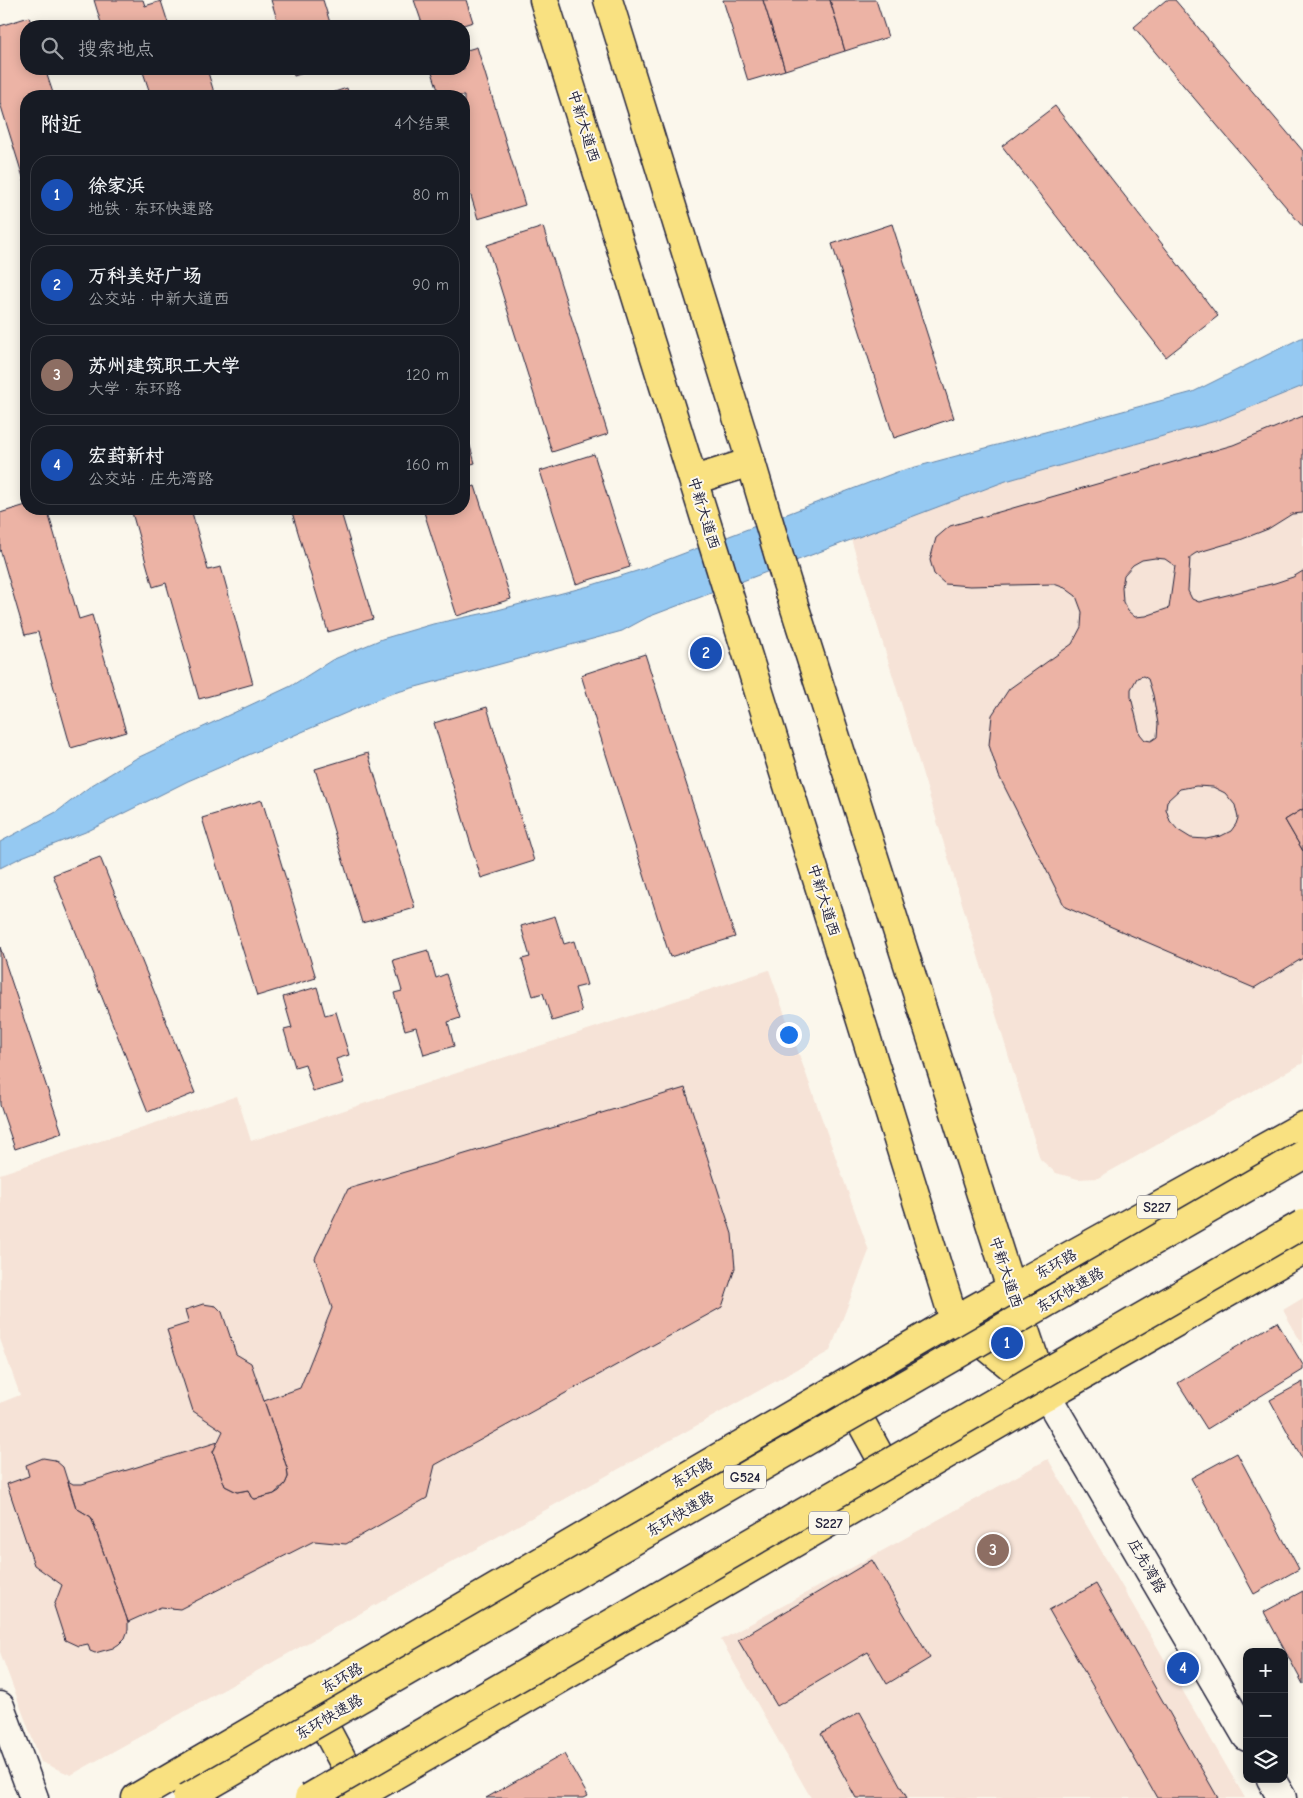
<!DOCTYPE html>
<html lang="zh">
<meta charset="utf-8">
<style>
:root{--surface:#171b24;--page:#20242c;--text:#f1f3f6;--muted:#9ea1a6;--line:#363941;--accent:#1a73e8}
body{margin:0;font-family:"Comic Neue","LXGW WenKai TC",sans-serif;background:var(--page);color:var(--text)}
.controls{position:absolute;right:15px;bottom:15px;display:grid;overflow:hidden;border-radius:10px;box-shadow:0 2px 12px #0003}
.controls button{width:45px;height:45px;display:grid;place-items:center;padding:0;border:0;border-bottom:1px solid var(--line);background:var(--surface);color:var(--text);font:25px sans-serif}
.you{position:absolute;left:788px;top:1034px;width:18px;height:18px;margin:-12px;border:4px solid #fff;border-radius:50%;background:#1a73e8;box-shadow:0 0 0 8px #1a73e833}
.badge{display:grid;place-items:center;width:32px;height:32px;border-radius:50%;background:var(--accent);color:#fff;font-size:16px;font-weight:700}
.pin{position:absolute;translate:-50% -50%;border:2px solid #fff;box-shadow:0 1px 5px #0006}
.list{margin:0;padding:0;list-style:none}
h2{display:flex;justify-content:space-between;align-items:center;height:65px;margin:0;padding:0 20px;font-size:21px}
h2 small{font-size:16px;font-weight:400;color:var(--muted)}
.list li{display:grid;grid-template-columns:32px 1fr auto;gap:15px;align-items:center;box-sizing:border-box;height:80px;margin:0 10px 10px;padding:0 10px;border:1px solid var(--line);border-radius:20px}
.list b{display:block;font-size:19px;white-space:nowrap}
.list p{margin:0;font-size:16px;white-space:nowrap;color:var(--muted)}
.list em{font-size:16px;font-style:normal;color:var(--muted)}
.icon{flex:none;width:28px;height:28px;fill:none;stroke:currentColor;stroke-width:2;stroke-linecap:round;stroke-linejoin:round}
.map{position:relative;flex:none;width:1303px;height:1798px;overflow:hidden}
.search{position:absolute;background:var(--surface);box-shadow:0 2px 12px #0003;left:20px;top:20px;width:450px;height:55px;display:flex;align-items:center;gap:12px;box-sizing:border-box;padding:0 18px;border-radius:20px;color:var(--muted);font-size:19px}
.panel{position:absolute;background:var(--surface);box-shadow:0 2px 12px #0003;left:20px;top:90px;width:450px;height:425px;border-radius:20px}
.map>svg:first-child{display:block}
.built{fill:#f6e3d7}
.water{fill:#95c9f2;stroke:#6786a9}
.building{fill:#ecb3a5;stroke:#22223b;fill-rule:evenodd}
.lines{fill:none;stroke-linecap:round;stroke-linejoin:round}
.street-casing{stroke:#22223b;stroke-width:31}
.secondary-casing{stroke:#22223b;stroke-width:31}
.primary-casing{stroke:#22223b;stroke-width:31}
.street{stroke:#fbf7ec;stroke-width:28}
.secondary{stroke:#fbf7ec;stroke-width:28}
.primary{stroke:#f9e181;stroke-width:28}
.highway-bridge-casing{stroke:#22223b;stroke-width:31;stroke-linecap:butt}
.highway-bridge{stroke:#f9e181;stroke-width:28}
.labels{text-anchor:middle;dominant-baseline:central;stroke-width:4;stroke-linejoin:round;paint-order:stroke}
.shield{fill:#fbf7ec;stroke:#636270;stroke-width:1}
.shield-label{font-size:14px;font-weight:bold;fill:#22223b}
.street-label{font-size:15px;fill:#22223b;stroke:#fbf7ec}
</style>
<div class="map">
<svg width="1303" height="1798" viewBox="0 0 1303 1798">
<rect width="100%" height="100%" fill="#fbf7ec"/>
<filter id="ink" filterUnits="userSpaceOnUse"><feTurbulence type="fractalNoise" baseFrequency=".02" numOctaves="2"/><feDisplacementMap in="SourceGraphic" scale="10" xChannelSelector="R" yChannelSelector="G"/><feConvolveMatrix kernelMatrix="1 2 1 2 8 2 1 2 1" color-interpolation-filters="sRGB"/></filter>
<g filter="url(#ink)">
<g class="built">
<polygon points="1303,386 1303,1063 1098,1178 1078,1179 1056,1173 1040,1159 851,539 1006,481 1219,420"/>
<polygon points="769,970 869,1251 830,1351 71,1775 41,1762 0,1652 0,1403 20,1395 0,1339 0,1174 237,1096 251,1141"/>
<polygon points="1303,1298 1303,1346 1283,1310"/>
<polygon points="1048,1459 1245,1798 811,1798 721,1640"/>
</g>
<polygon class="water" points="1303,337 1303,386 1219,420 1006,481 648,617 622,631 390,694 188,781 88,831 22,857 0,868 0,842 58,811 92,785 135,759 291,686 332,660 382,639 433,624 490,612 589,586 643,569 897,472 1193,392"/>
<g class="building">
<polygon points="94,0 143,0 145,6 161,1 169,26 102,26"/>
<polygon points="271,0 323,0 331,26 279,26"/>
<polygon points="414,0 466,0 473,22 460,26 423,26"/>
<polygon points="723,0 763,0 785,70 748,81"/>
<polygon points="763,0 830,0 845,51 785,70"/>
<polygon points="830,0 876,0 888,37 845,51"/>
<polygon points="1166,0 1175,0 1303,151 1303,227 1134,27"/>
<polygon points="29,17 32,26 26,26 26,69 45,69 54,96 26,96 26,187 0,103 0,26"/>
<polygon points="477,47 525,205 478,219 464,173 464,96 440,96 431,69 464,69 464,51"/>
<polygon points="142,69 207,69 215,96 151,96"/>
<polygon points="292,69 316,69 294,76"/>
<polygon points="347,88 349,96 322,96"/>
<polygon points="1055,106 1218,316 1166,357 1002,146"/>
<polygon points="892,224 954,418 894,438 832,244"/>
<polygon points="543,227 608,434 552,452 487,245"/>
<path d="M1303,416V513L1292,514L1268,529L1240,540L1196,553L1190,557L1188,591L1192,599L1199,602L1275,583L1293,577L1303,571V809L1285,820L1303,851V958L1254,988L1065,907L999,776L989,745L992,715L1009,689L1072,644L1081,627L1082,612L1076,596L1065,588L1054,584L970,586L945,584L934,574L930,560L936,538L950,526L1233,445ZM1155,558L1165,559L1175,566L1169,608L1146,616L1135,617L1128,611L1123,602L1122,587L1124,575L1133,565L1142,560ZM1143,676L1148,679L1153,695L1158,724L1157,737L1151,741L1145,740L1140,734L1131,697V689L1137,678ZM1196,786L1213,787L1225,793L1235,805L1238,818L1236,824L1231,831L1221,836L1206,839L1191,838L1178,830L1170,821L1166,809L1167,801L1180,789Z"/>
<polygon points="464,426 475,463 464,466"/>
<polygon points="594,454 630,567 576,584 540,471"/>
<polygon points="475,486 511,599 457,616 423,509 464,509 464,490"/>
<polygon points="26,505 26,509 47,509 79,619 92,615 126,732 71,748 38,632 25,635 0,549 0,513"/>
<polygon points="131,509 191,509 208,570 221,567 253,684 199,699 166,583 153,587"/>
<polygon points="291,509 340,509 373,619 328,632"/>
<polygon points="645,654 735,937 670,957 581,675"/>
<polygon points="487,707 534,861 481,878 434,723"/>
<polygon points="368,753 415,908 362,923 315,769"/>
<polygon points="262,800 316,978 257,996 202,818"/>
<polygon points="1303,809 1303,851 1285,820"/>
<polygon points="100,857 195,1093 148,1112 53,875"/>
<polygon points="555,916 564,944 574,941 587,985 575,988 582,1012 552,1021 543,993 533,996 522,959 530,957 521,926"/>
<polygon points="0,947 62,1133 15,1149 0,1105"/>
<polygon points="428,950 436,978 446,974 460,1018 448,1022 454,1046 424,1055 416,1027 405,1030 394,993 402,991 393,960"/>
<polygon points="317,987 325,1015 336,1012 349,1055 336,1059 344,1083 313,1092 305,1064 295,1067 284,1030 292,1028 283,997"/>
<polygon points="685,1088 732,1234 735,1268 722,1307 435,1465 427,1498 346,1544 314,1541 180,1609 161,1607 128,1622 91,1517 76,1508 68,1481 73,1484 82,1484 218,1442 213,1452 225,1486 237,1492 248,1490 251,1497 255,1499 274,1494 279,1491 285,1484 288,1477 287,1468 264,1401 300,1388 332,1308 315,1258 348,1189"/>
<polygon points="203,1304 216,1306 222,1312 236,1354 251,1363 287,1468 288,1477 285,1484 274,1494 255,1499 251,1497 248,1490 237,1492 225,1486 213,1452 223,1431 193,1411 167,1330 189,1323 185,1310"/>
<polygon points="1277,1322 1303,1365 1303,1370 1207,1429 1178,1383"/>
<polygon points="1303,1382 1303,1460 1270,1400"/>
<polygon points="1237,1453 1299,1569 1254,1594 1191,1478"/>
<polygon points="43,1458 55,1460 63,1467 76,1508 91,1517 128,1622 128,1630 125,1638 119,1644 113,1648 95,1653 90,1651 88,1644 78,1646 65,1640 54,1606 62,1585 34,1565 7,1484 29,1476 26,1465"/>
<polygon points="872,1560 930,1658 887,1684 868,1652 777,1706 738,1640"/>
<polygon points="1096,1584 1218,1798 1157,1798 1049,1610"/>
<polygon points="1303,1591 1303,1684 1264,1612"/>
<polygon points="860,1712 907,1798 856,1798 821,1734"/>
<polygon points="564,1754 588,1796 584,1798 486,1798"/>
</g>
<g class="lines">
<g class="street-casing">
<polyline id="street" points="0,1706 34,1798"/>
</g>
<g class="secondary-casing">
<g id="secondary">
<polyline points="1047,1396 1247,1737"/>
<polyline points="1271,1779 1282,1798"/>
</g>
</g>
<g class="primary-casing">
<g id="primary">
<polyline points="544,0 954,1320 1047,1396"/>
<polyline points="608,0 751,462 786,580 1011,1289 1047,1396"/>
<polyline points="694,480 751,462"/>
<polyline points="844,1391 895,1484"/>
<polyline points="310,1699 361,1795"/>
<polyline points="136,1798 954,1320 1303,1126"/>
<polyline points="355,1798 1047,1396 1303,1250"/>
</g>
</g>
<use href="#street" class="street"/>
<use href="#secondary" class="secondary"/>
<use href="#primary" class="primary"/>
<g class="highway-bridge-casing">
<g id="highway-bridge">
<polyline points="187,1798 1303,1155"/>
<polyline points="309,1798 1303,1224"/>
</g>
</g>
<use href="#highway-bridge" class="highway-bridge"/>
</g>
</g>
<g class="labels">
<g class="shield">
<rect x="1137" y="1195.5" width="40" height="23" rx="4"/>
<rect x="724" y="1465.5" width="42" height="23" rx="4"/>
<rect x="809" y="1511.5" width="40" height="23" rx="4"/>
</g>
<g class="shield-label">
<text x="1157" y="1207">S227</text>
<text x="745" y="1477">G524</text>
<text x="829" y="1523">S227</text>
</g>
<g class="street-label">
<text transform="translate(584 126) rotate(73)">中新大道西</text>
<text transform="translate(704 513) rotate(73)">中新大道西</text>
<text transform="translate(824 900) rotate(73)">中新大道西</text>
<text transform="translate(1056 1264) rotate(-29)">东环路</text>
<text transform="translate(1006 1272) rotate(72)">中新大道西</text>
<text transform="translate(1070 1290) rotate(-30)">东环快速路</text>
<text transform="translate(692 1473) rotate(-30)">东环路</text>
<text transform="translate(680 1514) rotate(-30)">东环快速路</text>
<text transform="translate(1147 1566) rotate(60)">庄先湾路</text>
<text transform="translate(342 1678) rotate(-30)">东环路</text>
<text transform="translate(329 1717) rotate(-30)">东环快速路</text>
</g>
</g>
</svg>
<div class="controls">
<button>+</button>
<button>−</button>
<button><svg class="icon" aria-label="layers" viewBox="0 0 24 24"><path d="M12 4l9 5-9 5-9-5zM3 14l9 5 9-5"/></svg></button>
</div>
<div class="you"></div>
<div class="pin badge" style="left:1007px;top:1343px;background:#1a4fb4">1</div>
<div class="pin badge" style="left:706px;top:653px;background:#1a4fb4">2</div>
<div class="pin badge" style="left:993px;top:1550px;background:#8d6e63">3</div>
<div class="pin badge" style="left:1183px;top:1668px;background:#1a4fb4">4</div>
<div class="search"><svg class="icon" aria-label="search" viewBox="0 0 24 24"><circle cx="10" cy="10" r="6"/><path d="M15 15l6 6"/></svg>搜索地点</div>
<section class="panel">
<h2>附近<small>4个结果</small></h2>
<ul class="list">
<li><span class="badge" style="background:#1a4fb4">1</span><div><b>徐家浜</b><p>地铁 · 东环快速路</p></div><em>80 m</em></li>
<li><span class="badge" style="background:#1a4fb4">2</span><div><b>万科美好广场</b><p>公交站 · 中新大道西</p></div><em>90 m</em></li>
<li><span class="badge" style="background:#8d6e63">3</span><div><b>苏州建筑职工大学</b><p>大学 · 东环路</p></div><em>120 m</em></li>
<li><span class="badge" style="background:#1a4fb4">4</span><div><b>宏葑新村</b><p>公交站 · 庄先湾路</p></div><em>160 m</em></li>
</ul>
</section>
</div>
